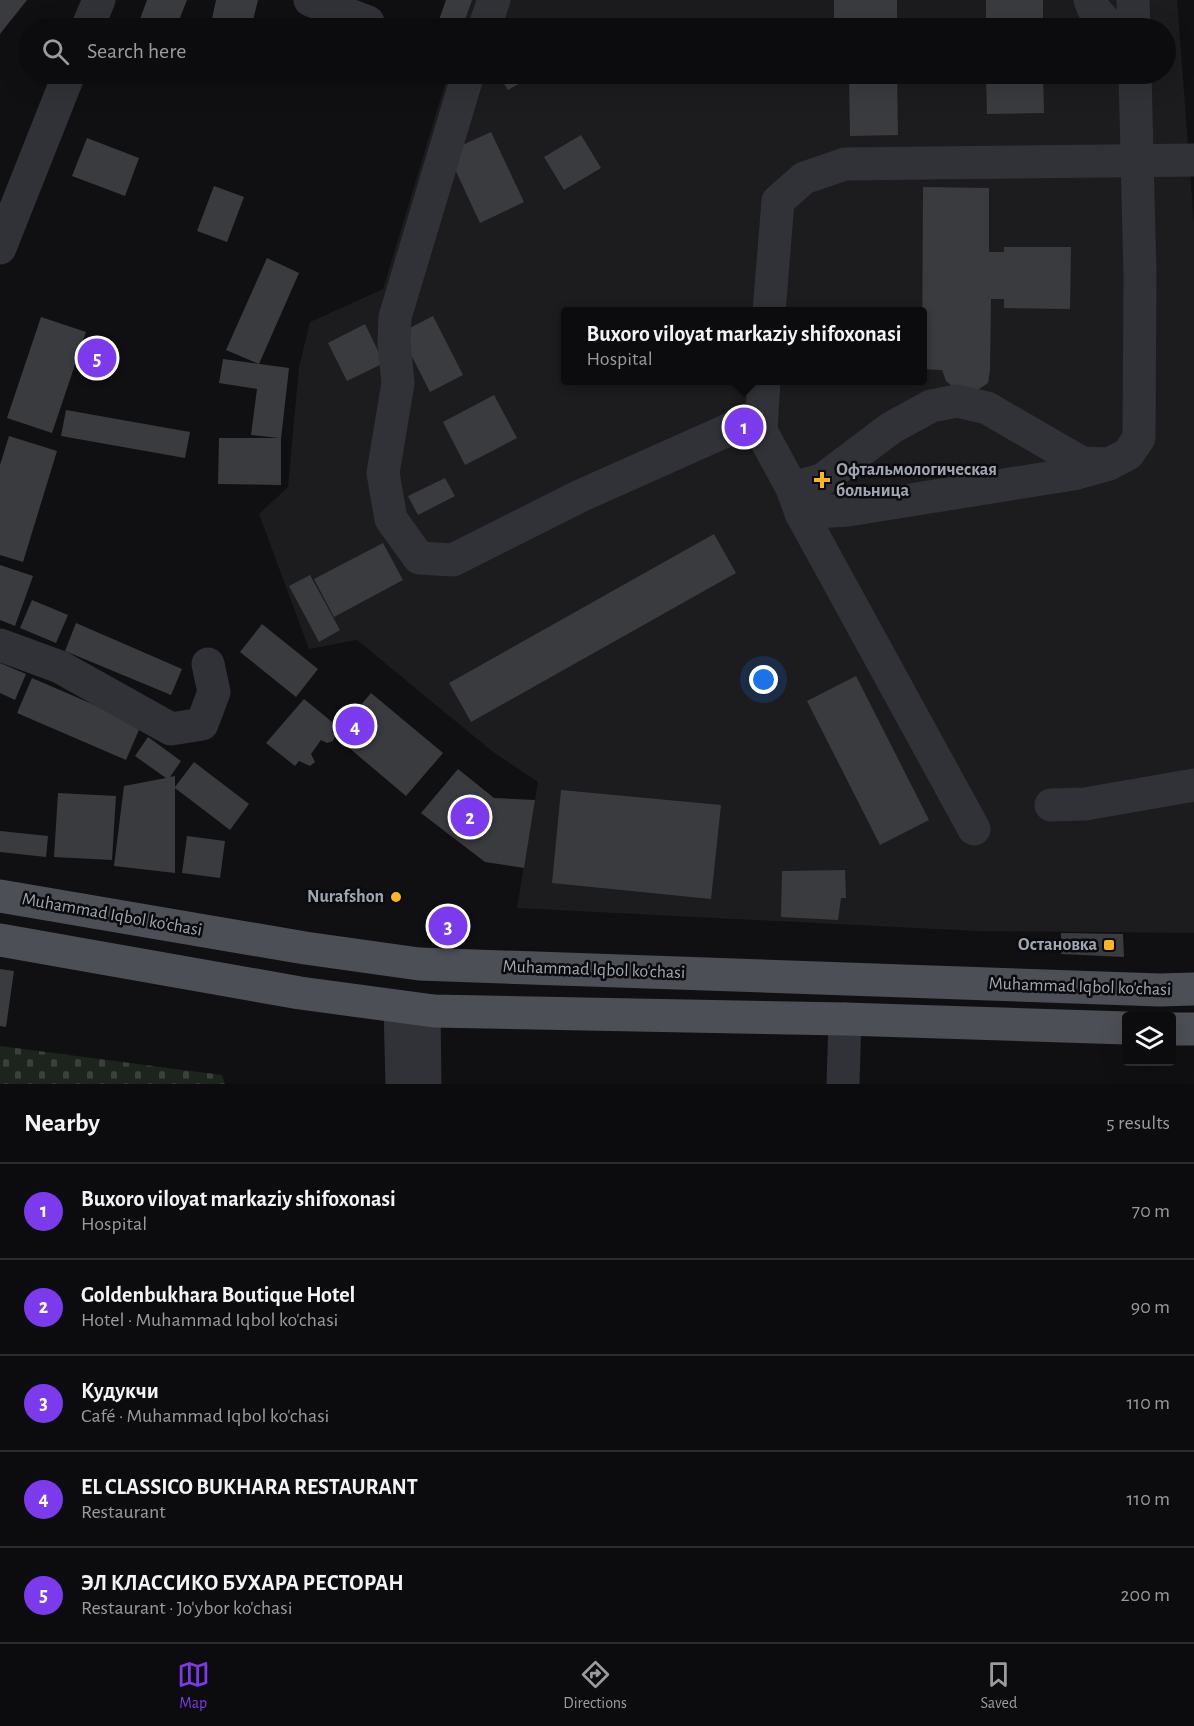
<!DOCTYPE html>
<meta charset="utf-8">
<style>
:root{--surface:#0c0c0e;--page:#151517;--text:#f1f3f6;--muted:#9a9b9e;--line:#2c2c2e;--accent:#7c3aed}
body{margin:0;font-family:"Alegreya Sans",sans-serif;background:var(--page);color:var(--text)}
.controls{position:absolute;right:18px;bottom:18px;display:grid;overflow:hidden;border-radius:6px;box-shadow:0 6px 24px #0002}
.controls button{width:54px;height:54px;display:grid;place-items:center;padding:0;border:0;border-bottom:2px solid var(--line);background:var(--surface);color:var(--text);font:30px sans-serif}
.you{position:absolute;left:764px;top:680px;width:21px;height:21px;margin:-15px;border:4px solid #fff;border-radius:50%;background:#1a73e8;box-shadow:0 0 0 9px #1a73e833}
.badge{display:grid;place-items:center;width:39px;height:39px;border-radius:50%;background:var(--accent);color:#fff;font-size:20px;font-weight:700}
.pin{position:absolute;translate:-50% -50%;border:3px solid #fff;box-shadow:0 2px 6px #0006}
.popup{position:absolute;left:561px;top:307px;width:366px;height:78px;box-sizing:border-box;display:grid;place-content:center;border-radius:6px;background:var(--surface);filter:drop-shadow(0 2px 4px #0005);font-size:20px;white-space:nowrap;color:var(--muted)}
.popup b{font-size:22px;color:var(--text)}
.popup::after{content:'';position:absolute;left:50%;top:100%;margin-left:-12px;border:12px solid transparent;border-top-color:var(--surface)}
.list{margin:0;padding:0;list-style:none}
h2{display:flex;justify-content:space-between;align-items:center;height:78px;margin:0;padding:0 24px;font-size:26px}
h2 small{font-size:20px;font-weight:400;color:var(--muted)}
.list li{display:grid;grid-template-columns:39px 1fr auto;gap:18px;align-items:center;box-sizing:border-box;height:96px;padding:0 24px;border-top:2px solid var(--line)}
.list b{display:block;font-size:22px;white-space:nowrap}
.list p{margin:0;font-size:20px;white-space:nowrap;color:var(--muted)}
.list em{font-size:20px;font-style:normal;color:var(--muted)}
.icon{flex:none;width:33px;height:33px;fill:none;stroke:currentColor;stroke-width:2;stroke-linecap:round;stroke-linejoin:round}
.map{position:relative;flex:none;width:1194px;height:1084px;overflow:hidden}
.search{position:absolute;background:var(--surface);box-shadow:0 6px 24px #0002;left:18px;right:18px;top:18px;height:66px;display:flex;align-items:center;gap:15px;box-sizing:border-box;padding:0 21px;border-radius:33px;color:var(--muted);font-size:22px}
.sheet{height:558px;background:var(--surface)}
nav{display:flex;justify-content:space-around;align-items:center;box-sizing:border-box;height:84px;border-top:2px solid var(--line);background:var(--surface);font-size:16px;color:var(--muted)}
nav a{display:grid;justify-items:center;gap:3px}
nav .on{color:var(--accent)}
.map>svg:first-child{display:block}
.built{fill:#1c1c1f;fill-rule:evenodd}
.cemetery{fill:url(#cemetery-stones)}
.building{fill:#3a3b3f}
.lines{fill:none;stroke-linecap:round;stroke-linejoin:round}
.minor{stroke:#313237;stroke-width:33}
.major{stroke:#4d4f56;stroke-width:33}
.poi-dot{fill:#fab51f;stroke:#0b0b0d;stroke-width:2}
.labels{text-anchor:middle;dominant-baseline:central;stroke-width:5;stroke-linejoin:round;paint-order:stroke}
.poi-label{font-size:18px;font-weight:bold;fill:#a0a6b3;stroke:#0b0b0d;text-anchor:end}
.street-label{font-size:18px;fill:#a0a6b3;stroke:#0b0b0d}
</style>
<div class="map">
<svg width="1194" height="1084" viewBox="0 0 1194 1084">
<defs>
<pattern id="cemetery-stones" width="16" height="16" patternUnits="userSpaceOnUse" patternTransform="scale(1.5)"><rect width="16" height="16" fill="#1c241d"/><path d="M2 7V4a2 2 0 0 1 4 0v3zM10 15v-3a2 2 0 0 1 4 0v3z" fill="#3a413b"/></pattern>
</defs>
<rect width="100%" height="100%" fill="#101012"/>
<path class="built" d="M470,0H1177L1194,225V933L976,931L517,908L538,782L493,752L357,640L309,649L259,514L288,487L299,367L310,322L383,289L448,74H1166V28H461ZM566,312H922V380H566Z"/>
<polygon class="cemetery" points="0,1046 222,1075 225,1084 0,1084"/>
<g class="building">
<polygon points="0,0 27,0 0,34"/>
<polygon points="147,0 187,0 176,28 166,28 140,19"/>
<polygon points="216,0 258,0 251,28 210,28"/>
<polygon points="446,0 472,0 462,28 436,28"/>
<polygon points="834,0 897,0 897,28 849,28 849,18 834,18"/>
<rect x="986" y="0" width="57" height="28"/>
<polygon points="498,74 519,74 524,81 508,90"/>
<polygon points="849,74 897,74 898,135 850,136"/>
<polygon points="986,74 1043,74 1044,113 987,114"/>
<polygon points="491,132 524,202 480,223 447,152"/>
<polygon points="581,135 601,168 564,190 544,157"/>
<polygon points="87,138 139,158 125,196 72,176"/>
<polygon points="214,186 244,197 227,242 197,231"/>
<polygon points="923,187 989,188 989,252 1004,252 1004,247 1071,247 1070,309 1004,308 1004,299 991,299 990,370 988,383 979,389 957,390 946,381 942,370 922,369"/>
<polygon points="267,258 299,273 259,364 226,350"/>
<polygon points="433,316 463,375 430,392 400,333"/>
<polygon points="41,317 86,332 52,433 7,418"/>
<polygon points="365,324 384,363 347,381 328,343"/>
<polygon points="223,359 289,368 281,439 281,485 218,484 219,438 279,438 251,435 257,389 219,383"/>
<polygon points="494,395 517,438 465,465 443,422"/>
<polygon points="66,410 190,432 185,458 61,436"/>
<polygon points="9,436 57,451 23,562 0,555 0,465"/>
<polygon points="445,478 455,496 418,515 408,496"/>
<polygon points="714,534 736,573 471,722 449,683"/>
<polygon points="383,543 403,580 334,617 314,579"/>
<polygon points="0,565 33,576 15,626 0,620"/>
<polygon points="310,575 340,630 319,642 289,586"/>
<polygon points="32,600 68,615 56,643 20,628"/>
<polygon points="76,623 182,669 171,695 65,651"/>
<polygon points="262,624 318,669 296,697 240,652"/>
<polygon points="0,663 26,674 15,700 0,693"/>
<polygon points="856,676 929,820 880,845 807,701"/>
<polygon points="32,678 141,725 126,760 17,713"/>
<polygon points="371,693 443,753 406,796 335,736"/>
<polygon points="304,699 337,726 332,731 335,736 333,741 327,743 321,740 311,754 315,762 310,766 299,761 295,766 266,743"/>
<polygon points="148,737 181,761 170,777 175,776 175,787 194,762 249,804 230,830 175,788 175,873 114,866 124,786 166,778 135,756"/>
<polygon points="458,769 494,798 535,800 524,868 485,862 421,813"/>
<polygon points="561,790 721,805 711,899 552,883"/>
<polygon points="58,793 116,796 112,860 54,857"/>
<polygon points="0,831 48,836 46,857 0,852"/>
<polygon points="187,836 225,841 220,878 182,873"/>
<polygon points="845,870 846,898 841,898 838,920 781,917 782,871"/>
<polygon points="1061,933 1123,934 1124,957 1061,954"/>
<polygon points="0,969 14,971 6,1027 0,1026"/>
</g>
<g class="lines">
<g class="minor">
<polyline points="310,0 368,22"/>
<polyline points="1090,0 1093,8 1111,28"/>
<polyline points="1133,0 1134,28"/>
<polyline points="87,28 99,0"/>
<polyline points="484,28 494,0"/>
<polyline points="468,74 395,317 394,343 398,383 383,473 391,519 419,558 453,560 580,496 728,430 761,431 792,488 801,513 848,510 1073,474 1109,464"/>
<polyline points="0,248 69,74"/>
<polyline points="769,312 778,201 804,178 845,164 1194,160"/>
<polyline points="761,431 764,380"/>
<polyline points="792,488 822,480 891,428 931,406 957,401 987,408 1082,463 1109,464 1128,454 1139,438 1140,275 1135,74"/>
<polyline points="801,513 974,829"/>
<polyline points="0,645 60,667 171,729 202,724 214,692 208,664"/>
<polyline points="1051,805 1085,804 1194,785"/>
<polyline points="400,1007 402,1084"/>
<polyline points="425,1084 424,1012 434,1011"/>
<polyline points="843,1084 845,1019"/>
</g>
<g class="major">
<polyline points="0,896 305,948 419,964 1160,990 1194,989"/>
<polyline points="0,940 300,993 434,1011 845,1019 1126,1028"/>
<polyline points="1172,1029 1194,1029"/>
</g>
</g>
<g class="poi-dot">
<path d="M819 471h6v6h6v6h-6v6h-6v-6h-6v-6h6z"/>
<circle cx="396" cy="897" r="6"/>
<rect x="1103" y="939" width="12" height="12" rx="3"/>
</g>
<g class="labels">
<g class="poi-label">
<text x="836" y="470" text-anchor="start">Офтальмологическая<tspan x="836" dy="21">больница</tspan></text>
<text x="384" y="897">Nurafshon</text>
<text x="1097" y="945">Остановка</text>
</g>
<g class="street-label">
<text transform="translate(112 915) rotate(10)">Muhammad Iqbol ko'chasi</text>
<text transform="translate(594 970) rotate(2)">Muhammad Iqbol ko'chasi</text>
<text transform="translate(1080 987) rotate(2)">Muhammad Iqbol ko'chasi</text>
</g>
</g>
</svg>
<div class="controls">
<button><svg class="icon" aria-label="layers" viewBox="0 0 24 24"><path d="M12 4l9 5-9 5-9-5zM3 14l9 5 9-5"/></svg></button>
</div>
<div class="you"></div>
<div class="pin badge" style="left:744px;top:427px">1</div>
<div class="popup"><b>Buxoro viloyat markaziy shifoxonasi</b>Hospital</div>
<div class="pin badge" style="left:470px;top:817px">2</div>
<div class="pin badge" style="left:448px;top:926px">3</div>
<div class="pin badge" style="left:355px;top:726px">4</div>
<div class="pin badge" style="left:97px;top:358px">5</div>
<div class="search"><svg class="icon" aria-label="search" viewBox="0 0 24 24"><circle cx="10" cy="10" r="6"/><path d="M15 15l6 6"/></svg>Search here</div>
</div>
<section class="sheet">
<h2>Nearby<small>5 results</small></h2>
<ul class="list">
<li><span class="badge">1</span><div><b>Buxoro viloyat markaziy shifoxonasi</b><p>Hospital</p></div><em>70 m</em></li>
<li><span class="badge">2</span><div><b>Goldenbukhara Boutique Hotel</b><p>Hotel · Muhammad Iqbol ko'chasi</p></div><em>90 m</em></li>
<li><span class="badge">3</span><div><b>Кудукчи</b><p>Café · Muhammad Iqbol ko'chasi</p></div><em>110 m</em></li>
<li><span class="badge">4</span><div><b>EL CLASSICO BUKHARA RESTAURANT</b><p>Restaurant</p></div><em>110 m</em></li>
<li><span class="badge">5</span><div><b>ЭЛ КЛАССИКО БУХАРА РЕСТОРАН</b><p>Restaurant · Jo'ybor ko'chasi</p></div><em>200 m</em></li>
</ul>
</section>
<nav>
<a class="on"><svg class="icon" aria-label="map" viewBox="0 0 24 24"><path d="M3 6l6-2 6 2 6-2v14l-6 2-6-2-6 2zM9 4v14M15 6v14"/></svg>Map</a>
<a><svg class="icon" aria-label="directions" viewBox="0 0 24 24"><path d="M12 3l9 9-9 9-9-9zM9 14v-3h6M13 9l2 2-2 2"/></svg>Directions</a>
<a><svg class="icon" aria-label="saved" viewBox="0 0 24 24"><path d="M7 4h10v16l-5-4-5 4z"/></svg>Saved</a>
</nav>
